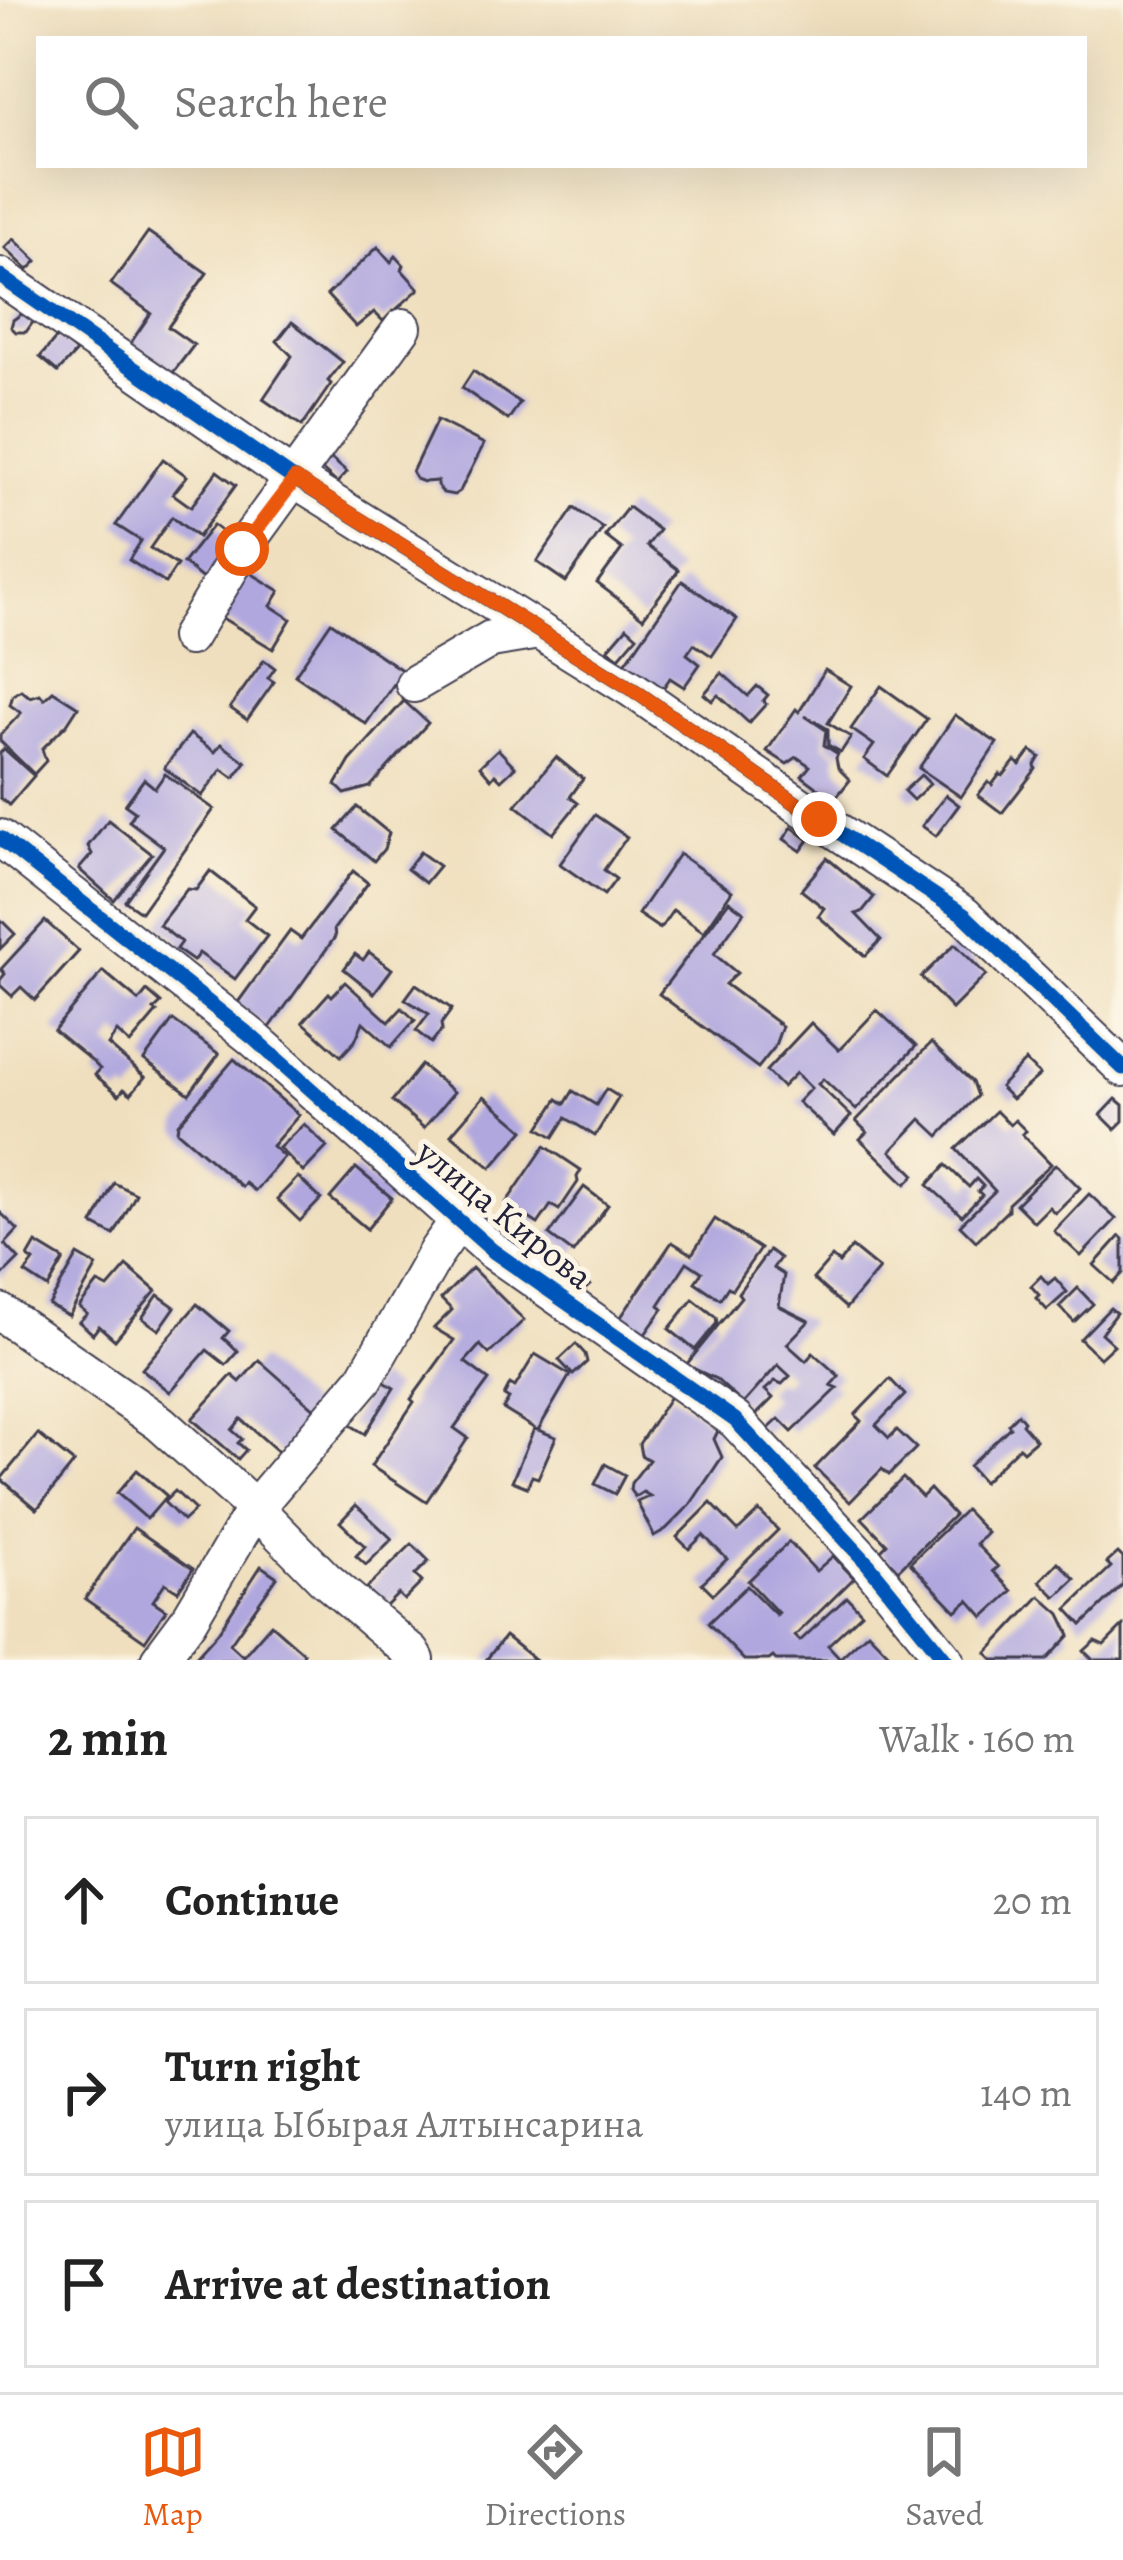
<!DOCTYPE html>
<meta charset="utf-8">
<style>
:root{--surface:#fff;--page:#f6f6f6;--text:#222;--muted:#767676;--line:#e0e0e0;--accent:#ea580c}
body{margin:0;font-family:Alegreya,serif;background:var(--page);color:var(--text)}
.stop{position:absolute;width:36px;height:36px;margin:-27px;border:9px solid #ea580c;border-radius:50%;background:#fff}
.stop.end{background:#ea580c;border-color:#fff;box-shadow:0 3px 12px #0008}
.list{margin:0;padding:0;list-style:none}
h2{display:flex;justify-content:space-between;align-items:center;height:156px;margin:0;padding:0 48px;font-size:51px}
h2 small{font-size:39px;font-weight:400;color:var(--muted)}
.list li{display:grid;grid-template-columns:78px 1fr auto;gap:36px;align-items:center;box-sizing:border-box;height:168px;margin:0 24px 24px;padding:0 24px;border:3px solid var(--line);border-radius:0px}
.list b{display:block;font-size:45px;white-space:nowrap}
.list p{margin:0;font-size:39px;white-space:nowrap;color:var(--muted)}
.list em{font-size:39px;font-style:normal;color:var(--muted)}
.icon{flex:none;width:66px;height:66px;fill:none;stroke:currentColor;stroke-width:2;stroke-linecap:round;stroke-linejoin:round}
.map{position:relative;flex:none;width:1123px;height:1660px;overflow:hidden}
.search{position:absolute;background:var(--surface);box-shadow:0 12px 48px #0002;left:36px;right:36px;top:36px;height:132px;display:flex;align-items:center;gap:30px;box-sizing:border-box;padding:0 42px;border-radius:0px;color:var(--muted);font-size:45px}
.sheet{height:732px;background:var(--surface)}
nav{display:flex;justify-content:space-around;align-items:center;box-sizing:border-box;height:168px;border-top:3px solid var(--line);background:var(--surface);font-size:33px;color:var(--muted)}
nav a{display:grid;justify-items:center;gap:6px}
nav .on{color:var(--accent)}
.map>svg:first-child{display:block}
.building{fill:#b0a7df}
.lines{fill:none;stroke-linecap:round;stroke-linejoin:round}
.minor-casing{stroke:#413e4f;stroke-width:40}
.minor{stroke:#fff;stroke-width:36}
.cycleway-casing{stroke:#fcf5e5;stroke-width:22}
.cycleway{stroke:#0057b8;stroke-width:15}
.route{stroke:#ea580c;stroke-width:15}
.labels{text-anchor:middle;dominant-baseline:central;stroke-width:10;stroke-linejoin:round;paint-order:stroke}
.street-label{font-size:36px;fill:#22223b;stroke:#fcf5e5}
</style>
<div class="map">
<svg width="1123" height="1660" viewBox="0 0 1123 1660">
<rect width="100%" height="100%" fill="#fcf5e5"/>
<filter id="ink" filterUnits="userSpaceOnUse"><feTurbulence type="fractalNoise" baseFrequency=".00833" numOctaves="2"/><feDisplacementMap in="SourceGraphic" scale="24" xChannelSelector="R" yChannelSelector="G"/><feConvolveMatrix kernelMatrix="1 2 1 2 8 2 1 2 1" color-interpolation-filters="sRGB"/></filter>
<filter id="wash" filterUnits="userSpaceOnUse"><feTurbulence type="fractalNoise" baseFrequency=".004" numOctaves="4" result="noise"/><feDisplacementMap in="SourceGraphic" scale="48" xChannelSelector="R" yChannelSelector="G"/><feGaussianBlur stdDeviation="2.7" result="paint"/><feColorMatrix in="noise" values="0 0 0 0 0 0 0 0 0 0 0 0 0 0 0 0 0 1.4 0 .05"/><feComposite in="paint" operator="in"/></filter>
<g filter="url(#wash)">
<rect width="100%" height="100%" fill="#efdfbe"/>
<g id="blocks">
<g class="building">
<polygon points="148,232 207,273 168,327 194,345 172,374 130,344 151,313 111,284"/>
<polygon points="14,239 37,261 28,270 5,248"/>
<polygon points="378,247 391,262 396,256 404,265 402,270 419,289 383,321 374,312 356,327 327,295"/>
<polygon points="28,314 33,322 26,332 16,332 11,327 13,320 20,315"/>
<polygon points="292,322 343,362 328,381 331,384 302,426 263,399 292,356 277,341"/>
<polygon points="58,336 76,352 58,372 40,357"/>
<polygon points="473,371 520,403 508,420 462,388"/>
<polygon points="437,420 484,444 460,491 454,495 443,493 437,485 438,481 424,482 416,479 412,472"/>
<polygon points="328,456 347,472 337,483 319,467"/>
<polygon points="163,459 187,476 173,494 191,507 217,471 236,485 198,537 172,517 150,548 177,565 165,583 129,560 141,541 116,525"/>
<polygon points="628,507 659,530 647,546 679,570 643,618 597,583 622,549 605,536"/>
<polygon points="574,508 603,528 566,582 537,562"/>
<polygon points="213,525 236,543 205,581 183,563"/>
<polygon points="241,567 280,591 271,606 291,619 273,649 214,613"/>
<polygon points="682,581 737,619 712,656 694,644 687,654 700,664 684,687 670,678 659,694 622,668"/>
<polygon points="331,622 403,671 366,724 295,675"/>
<polygon points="627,627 637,636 619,657 608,649"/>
<polygon points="264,660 275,668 268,678 274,682 247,720 230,708"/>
<polygon points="825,670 851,686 828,723 851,737 841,752 828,745 828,729 805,716 826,730 824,745 838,754 836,758 838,768 850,780 834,800 802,776 810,766 797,757 787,764 767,751 796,709 799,712"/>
<polygon points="722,673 748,696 757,686 768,695 763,701 766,704 749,723 718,695 712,701 704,694"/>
<polygon points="881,686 927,719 887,776 864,759 874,745 851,729"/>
<polygon points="21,690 30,697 40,694 44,699 53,691 78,707 67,724 42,749 46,761 34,774 0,741 0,735 21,713 10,705 13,695"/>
<polygon points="404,701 428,723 370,787 345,794 336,785 350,761"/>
<polygon points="955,715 997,743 961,797 919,768"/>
<polygon points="190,734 215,752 221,744 246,762 234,778 222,769 202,796 164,768"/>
<polygon points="4,749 34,776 9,805 0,798 0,753"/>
<polygon points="498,749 515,767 501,780 495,774 491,779 480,766"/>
<polygon points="1031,751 1040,757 1035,765 1036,769 1002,813 978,795 988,782 992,785 1000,774 1003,776 1015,761 1020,765"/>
<polygon points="556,757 583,779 570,797 578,803 553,834 516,805"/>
<polygon points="165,774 214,809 141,912 125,901 164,847 129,821 135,812 125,805 144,779 155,788"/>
<polygon points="921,775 930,784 913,800 904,791"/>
<polygon points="946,795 959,805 936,836 922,826"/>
<polygon points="357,807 389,833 384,849 374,861 337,830"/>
<polygon points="595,815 627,837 604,870 616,879 604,895 560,864"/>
<polygon points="108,820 152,854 114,900 79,869 92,854 88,846"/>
<polygon points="792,827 809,840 801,851 784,839"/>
<polygon points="420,852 439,866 425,883 407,869"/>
<polygon points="679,854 732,891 704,932 673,910 660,929 638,914"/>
<polygon points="827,858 874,897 862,912 856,914 881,940 865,956 818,916 824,908 801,890"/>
<polygon points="210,871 255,906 245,919 267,936 235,979 199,953 193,961 176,949 181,942 159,925 187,889 196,890"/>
<polygon points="353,871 368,883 334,929 335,937 269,1029 236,1005 290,931 301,939"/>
<polygon points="729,901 744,912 714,954 737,973 725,984 782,1026 774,1048 758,1068 659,994"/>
<polygon points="0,919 15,934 0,949"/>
<polygon points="45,921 79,951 35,1000 21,987 12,996 0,985 0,980 5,974 1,969"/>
<polygon points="955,944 986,975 952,1009 921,977"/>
<polygon points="369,952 392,969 374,993 344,969 355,954 363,960"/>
<polygon points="103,971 139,1001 147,991 161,1003 154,1010 157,1012 130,1044 117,1032 108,1045 145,1077 131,1094 124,1089 119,1095 95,1075 100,1069 93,1062 54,1030"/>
<polygon points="345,982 389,1022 402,1008 415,1020 391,1047 363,1022 355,1041 341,1056 303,1022 329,993 332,996"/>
<polygon points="416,984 452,1009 441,1024 442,1030 431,1043 416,1031 429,1014 405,999"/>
<polygon points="877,1010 916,1046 856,1110 823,1079 818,1084 851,1116 834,1135 798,1102 811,1088 796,1073 782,1087 766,1071 811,1023 839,1050"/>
<polygon points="173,1020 219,1054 189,1094 144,1060"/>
<polygon points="931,1043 972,1082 977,1096 939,1136 921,1119 891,1151 915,1175 906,1184 860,1139 867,1132 856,1121"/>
<polygon points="234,1059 299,1115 272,1146 284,1157 255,1191 245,1183 242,1187 177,1131 178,1124"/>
<polygon points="1025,1061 1040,1075 1012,1099 1000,1087"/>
<polygon points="421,1065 454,1092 424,1128 392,1101"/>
<polygon points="606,1089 619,1097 595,1136 566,1118 554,1137 539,1128 558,1099 565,1104 573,1091 596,1105"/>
<polygon points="484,1096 524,1130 491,1168 451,1134"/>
<polygon points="1116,1099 1123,1105 1123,1121 1115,1129 1101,1115"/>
<polygon points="996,1111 1010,1125 1015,1120 1026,1131 1022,1134 1051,1164 1008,1204 1008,1210 976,1241 960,1225 995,1191 956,1149"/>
<polygon points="304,1124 327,1147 303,1172 279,1148"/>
<polygon points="545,1146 581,1170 577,1177 578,1182 559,1210 551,1205 538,1224 506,1203"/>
<polygon points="1056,1164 1080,1188 1055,1213 1049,1207 1034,1222 1016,1204"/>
<polygon points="946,1165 969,1187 976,1179 983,1186 978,1191 982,1195 962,1216 928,1185"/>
<polygon points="356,1168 392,1198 367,1229 330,1198"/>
<polygon points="298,1177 321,1199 300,1221 277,1199"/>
<polygon points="114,1183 136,1194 114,1235 93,1224"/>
<polygon points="584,1187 608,1205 573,1253 549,1235"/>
<polygon points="1089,1194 1116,1219 1081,1256 1054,1231"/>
<polygon points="0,1212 18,1230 5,1244 19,1259 0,1278"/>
<polygon points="715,1219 760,1249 732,1289 728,1287 720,1299 695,1282 702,1272 687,1262 659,1305 663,1309 643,1337 619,1320 672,1242 692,1254"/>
<polygon points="1120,1236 1123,1239 1123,1273 1114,1283 1094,1265"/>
<polygon points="36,1243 64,1260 48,1288 25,1273 34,1261 28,1257"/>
<polygon points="852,1247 879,1269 846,1308 813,1279 832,1257 839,1263"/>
<polygon points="769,1250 780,1258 773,1268 784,1275 779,1306 809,1321 787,1344 806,1361 813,1353 839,1376 831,1385 838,1388 792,1432 779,1419 764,1433 751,1420 773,1398 765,1390 775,1381 782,1384 790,1376 778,1365 743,1404 716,1379 686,1365 741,1297 738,1293"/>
<polygon points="78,1255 97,1266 69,1316 49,1305"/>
<polygon points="127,1266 156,1291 115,1340 99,1326 93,1334 79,1322 87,1314 79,1307 98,1283 108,1288"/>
<polygon points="572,1267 590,1285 580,1294 563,1276"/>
<polygon points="472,1268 524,1320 489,1354 480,1345 465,1362 489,1380 454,1428 468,1438 426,1502 371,1466 414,1402 411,1399 454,1340 434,1328 452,1310 441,1299"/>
<polygon points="1041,1276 1048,1284 1055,1278 1067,1292 1047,1310 1036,1298 1039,1295 1031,1286"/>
<polygon points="1078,1288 1093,1304 1074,1322 1059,1307"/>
<polygon points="158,1295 175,1307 159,1330 142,1318"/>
<polygon points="693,1299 716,1317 717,1323 695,1350 669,1329"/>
<polygon points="197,1304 229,1331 223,1338 238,1351 226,1365 207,1350 170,1392 142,1369"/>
<polygon points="1110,1308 1116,1313 1101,1333 1114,1345 1100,1358 1080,1339"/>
<polygon points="576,1344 585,1354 587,1362 573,1375 559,1360"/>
<polygon points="535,1354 570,1375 538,1430 556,1437 538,1478 532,1476 527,1487 512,1481 534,1429 537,1430 503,1409 509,1399 504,1396 510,1384 515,1387"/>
<polygon points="259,1360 319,1413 282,1455 241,1419 232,1430 242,1439 238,1443 246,1450 238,1459 192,1419 232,1375 240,1382"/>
<polygon points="378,1378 394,1388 365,1434 349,1424"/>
<polygon points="890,1379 905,1395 876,1425 889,1438 897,1430 916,1448 889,1475 882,1469 850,1502 815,1468 861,1421 855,1415"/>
<polygon points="671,1395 719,1429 714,1439 722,1457 690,1505 666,1529 654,1536 637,1502 650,1496 643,1492 635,1497 630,1490 631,1483 649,1460 641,1455 639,1444"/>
<polygon points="1018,1414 1024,1421 1022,1424 1036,1440 1023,1451 1019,1447 983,1482 969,1466 1010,1427 1008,1424"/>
<polygon points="38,1434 74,1463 37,1509 1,1479"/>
<polygon points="605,1464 625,1475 615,1494 595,1484"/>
<polygon points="137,1470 167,1496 147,1519 117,1493"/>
<polygon points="903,1478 922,1497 930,1489 954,1515 898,1570 880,1551 887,1544 862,1518"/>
<polygon points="175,1491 195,1510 183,1521 164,1502"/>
<polygon points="711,1503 738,1531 759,1511 778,1530 713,1594 702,1583 727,1559 703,1535 689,1549 677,1537"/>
<polygon points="356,1505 392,1539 366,1565 356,1556 365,1546 340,1522"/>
<polygon points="965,1510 987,1533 976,1544 998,1567 993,1571 1012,1591 984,1617 969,1600 956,1611 910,1563"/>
<polygon points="134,1528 193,1569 178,1591 165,1583 153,1601 166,1610 145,1641 85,1599"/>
<polygon points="789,1542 816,1571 833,1556 854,1578 795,1636 800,1641 847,1597 862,1613 828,1645 840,1658 868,1632 895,1660 776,1660 773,1657 769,1660 744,1660 708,1623 747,1586 776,1615 778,1613 748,1581"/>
<polygon points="412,1544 429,1561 415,1575 422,1582 404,1600 398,1594 384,1608 366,1589"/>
<polygon points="1118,1553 1123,1558 1123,1585 1082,1625 1067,1609 1111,1567 1107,1563"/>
<polygon points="1058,1562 1075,1579 1056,1597 1040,1581"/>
<polygon points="261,1566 277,1577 230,1644 243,1656 271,1624 304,1653 301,1660 193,1660 218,1632"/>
<polygon points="1040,1596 1060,1614 1070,1635 1047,1660 994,1660 987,1653"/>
<polygon points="1123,1626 1123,1660 1093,1660 1084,1651 1095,1641 1104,1645"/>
<polygon points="505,1636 535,1660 486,1660"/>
</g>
</g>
</g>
<g filter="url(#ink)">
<use href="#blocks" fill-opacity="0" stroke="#413e4f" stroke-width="3"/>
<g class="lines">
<g class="minor-casing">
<g id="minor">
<polyline points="0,276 288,475 632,689 819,819 964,915 1123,1068"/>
<polyline points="189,637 242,549 403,327"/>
<polyline points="414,684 491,639 539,631"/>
<polyline points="0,838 252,1037 493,1251 735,1420 868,1564 946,1660"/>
<polyline points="0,1312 160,1423 255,1508 325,1579 412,1653 416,1660"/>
<polyline points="159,1660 188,1621 255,1508 365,1378 437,1251 459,1220"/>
</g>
</g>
<use href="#minor" class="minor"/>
<g class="cycleway-casing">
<g id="cycleway">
<polyline points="0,276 288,475 632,689 819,819 964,915 1123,1068"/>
<polyline points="0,838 252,1037 493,1251 735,1420 868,1564 946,1660"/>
</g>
</g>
<use href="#cycleway" class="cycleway"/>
</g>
</g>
<g class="lines" filter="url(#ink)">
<polyline class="route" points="242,549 295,479 632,689 819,819"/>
</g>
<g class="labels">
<g class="street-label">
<text transform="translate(505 1214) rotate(39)">улица Кирова</text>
</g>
</g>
</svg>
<div class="stop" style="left:242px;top:549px"></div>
<div class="stop end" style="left:819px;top:819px"></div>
<div class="search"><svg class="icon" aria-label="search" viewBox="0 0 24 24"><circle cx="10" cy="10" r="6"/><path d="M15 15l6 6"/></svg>Search here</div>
</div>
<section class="sheet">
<h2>2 min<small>Walk · 160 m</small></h2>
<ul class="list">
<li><svg class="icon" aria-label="ahead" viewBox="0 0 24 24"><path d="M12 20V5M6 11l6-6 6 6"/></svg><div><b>Continue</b></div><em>20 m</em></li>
<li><svg class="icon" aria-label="right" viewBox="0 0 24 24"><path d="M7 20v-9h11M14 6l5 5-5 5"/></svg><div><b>Turn right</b><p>улица Ыбырая Алтынсарина</p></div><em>140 m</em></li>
<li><svg class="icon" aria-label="arrive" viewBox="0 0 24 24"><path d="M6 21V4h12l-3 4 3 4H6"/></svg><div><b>Arrive at destination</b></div></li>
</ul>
</section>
<nav>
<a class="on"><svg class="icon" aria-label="map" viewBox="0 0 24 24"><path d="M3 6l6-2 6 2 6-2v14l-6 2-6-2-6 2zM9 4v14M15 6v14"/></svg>Map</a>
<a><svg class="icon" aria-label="directions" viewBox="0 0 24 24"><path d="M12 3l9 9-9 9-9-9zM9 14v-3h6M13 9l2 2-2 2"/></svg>Directions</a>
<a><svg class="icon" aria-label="saved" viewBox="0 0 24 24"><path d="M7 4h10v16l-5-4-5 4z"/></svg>Saved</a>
</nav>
